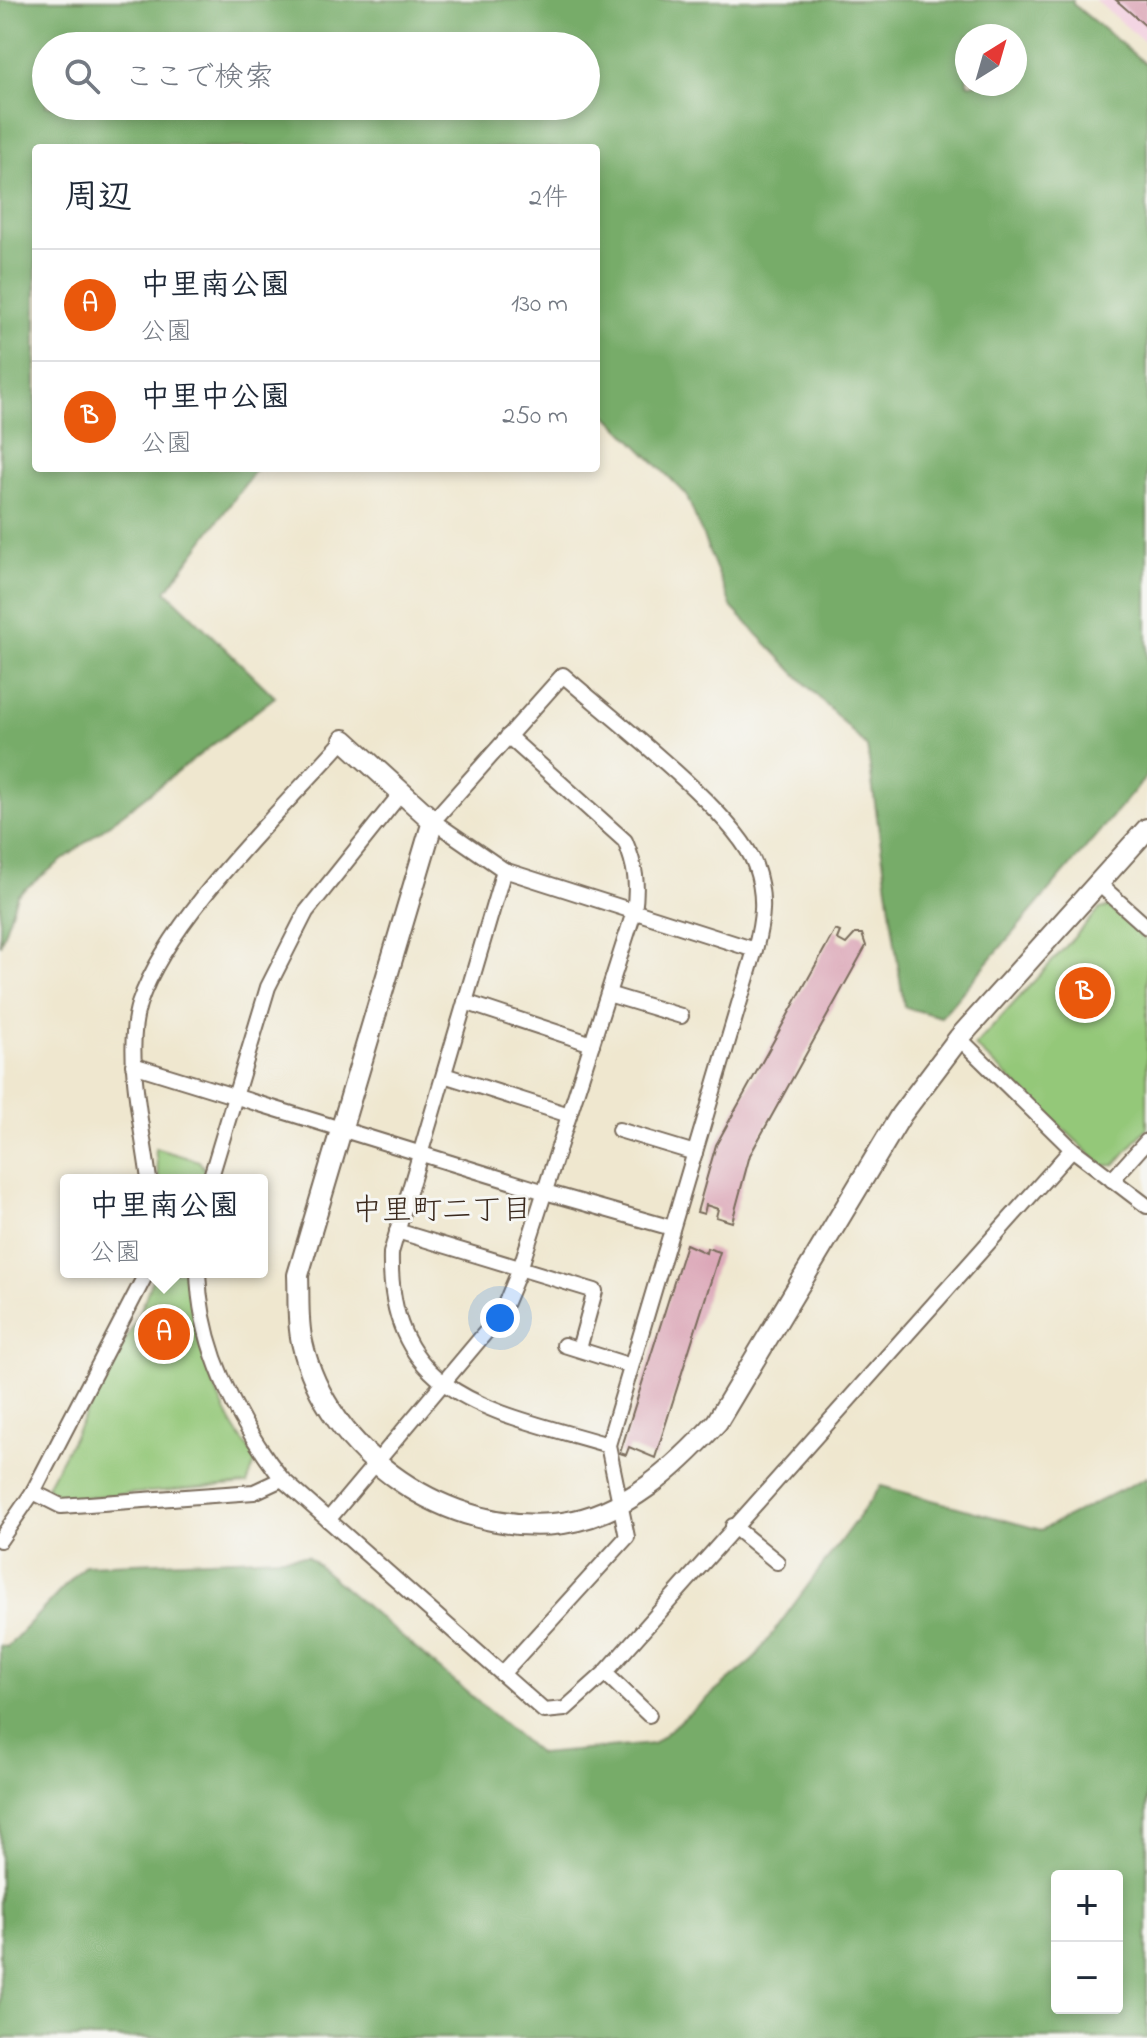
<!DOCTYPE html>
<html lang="ja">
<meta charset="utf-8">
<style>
:root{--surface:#fff;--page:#f6f6f7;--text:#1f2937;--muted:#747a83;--line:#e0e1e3;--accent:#ea580c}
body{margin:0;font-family:"Indie Flower","Klee One",sans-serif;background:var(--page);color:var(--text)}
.controls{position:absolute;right:24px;bottom:24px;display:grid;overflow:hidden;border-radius:8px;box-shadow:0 4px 12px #0003}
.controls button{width:72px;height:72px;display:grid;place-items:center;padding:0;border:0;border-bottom:2px solid var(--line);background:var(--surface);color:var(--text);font:40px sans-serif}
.compass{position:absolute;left:955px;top:24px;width:72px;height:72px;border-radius:50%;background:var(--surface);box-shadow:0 4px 12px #0003;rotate:37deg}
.you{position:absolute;left:500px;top:1318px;width:28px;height:28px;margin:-20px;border:6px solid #fff;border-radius:50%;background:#1a73e8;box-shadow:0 0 0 12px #1a73e833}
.badge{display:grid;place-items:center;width:52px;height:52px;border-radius:50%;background:var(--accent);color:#fff;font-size:26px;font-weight:700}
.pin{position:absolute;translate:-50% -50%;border:4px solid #fff;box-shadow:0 2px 8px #0006}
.popup{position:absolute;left:60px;top:1174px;width:208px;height:104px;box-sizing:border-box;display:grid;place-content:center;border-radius:8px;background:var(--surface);filter:drop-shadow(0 2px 6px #0005);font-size:26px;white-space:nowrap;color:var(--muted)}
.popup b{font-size:30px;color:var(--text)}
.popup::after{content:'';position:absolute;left:50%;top:100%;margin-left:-16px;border:16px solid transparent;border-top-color:var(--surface)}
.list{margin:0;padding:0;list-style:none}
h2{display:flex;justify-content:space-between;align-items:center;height:104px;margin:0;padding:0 32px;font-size:34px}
h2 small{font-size:26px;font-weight:400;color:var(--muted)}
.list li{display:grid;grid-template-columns:52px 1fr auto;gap:24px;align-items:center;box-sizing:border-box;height:112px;padding:0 32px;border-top:2px solid var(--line)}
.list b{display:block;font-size:30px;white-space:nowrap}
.list p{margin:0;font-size:26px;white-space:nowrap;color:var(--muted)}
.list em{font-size:26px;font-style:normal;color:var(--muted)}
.icon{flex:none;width:44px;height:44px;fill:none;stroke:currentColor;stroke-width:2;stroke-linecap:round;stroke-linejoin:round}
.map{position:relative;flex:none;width:1147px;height:2038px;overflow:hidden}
.search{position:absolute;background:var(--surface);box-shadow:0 4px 12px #0003;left:32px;top:32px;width:568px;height:88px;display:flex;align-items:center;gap:20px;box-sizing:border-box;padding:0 28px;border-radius:44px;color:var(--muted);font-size:30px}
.panel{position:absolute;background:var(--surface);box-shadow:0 4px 12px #0003;left:32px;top:144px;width:568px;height:328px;border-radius:8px}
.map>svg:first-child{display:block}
.built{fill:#f3cfe0}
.green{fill:#94c879;stroke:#68794c;stroke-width:2}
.forest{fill:#77ac69;stroke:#596b44;stroke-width:2;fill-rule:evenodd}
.building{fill:#dca7b8}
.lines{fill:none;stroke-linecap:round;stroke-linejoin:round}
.street-casing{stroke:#7a6c5c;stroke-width:18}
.secondary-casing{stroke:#7a6c5c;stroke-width:24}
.street{stroke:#fff;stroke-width:14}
.secondary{stroke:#fff;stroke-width:20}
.labels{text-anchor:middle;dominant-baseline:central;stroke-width:6;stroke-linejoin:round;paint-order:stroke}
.neighbourhood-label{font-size:30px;fill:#3b2a1e;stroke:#f6f6f2}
</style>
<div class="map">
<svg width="1147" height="2038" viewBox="0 0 1147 2038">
<rect width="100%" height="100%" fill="#f6f6f2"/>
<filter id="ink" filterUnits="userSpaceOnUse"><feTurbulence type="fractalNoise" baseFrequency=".0125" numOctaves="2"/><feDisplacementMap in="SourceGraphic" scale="16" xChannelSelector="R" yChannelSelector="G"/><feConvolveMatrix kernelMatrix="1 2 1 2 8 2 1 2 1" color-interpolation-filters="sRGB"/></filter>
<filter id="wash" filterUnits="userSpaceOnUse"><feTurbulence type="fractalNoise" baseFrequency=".006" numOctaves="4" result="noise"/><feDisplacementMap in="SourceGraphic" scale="32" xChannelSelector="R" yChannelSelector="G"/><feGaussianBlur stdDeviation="1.8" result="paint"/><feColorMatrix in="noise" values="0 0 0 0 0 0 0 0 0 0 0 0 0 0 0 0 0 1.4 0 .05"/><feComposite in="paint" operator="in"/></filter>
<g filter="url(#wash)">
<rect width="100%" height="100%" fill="#efe7cf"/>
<polygon class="built" points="1095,0 1147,0 1147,44"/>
<g class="green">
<polygon points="1109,907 1147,941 1147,1128 1115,1165 1103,1166 975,1046 1100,909"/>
<polygon points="155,1148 199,1161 205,1170 202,1180 159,1180"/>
<path d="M155,1272H191C189,1325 218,1420 257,1457L247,1484L65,1499L54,1497L47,1486L139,1315Z"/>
</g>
<g class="forest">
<path d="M0,0H1073V4L1147,65V776L941,1017L904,1007L867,747L732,608L686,494L596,404V148H36V468H257L166,591L275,697L17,895L0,945ZM967,36H1015V84H967ZM46,46H586V106H46Z"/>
<path d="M1147,1477V2038H0V1645L7,1647L85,1565L307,1556L539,1754L653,1744L753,1660L881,1486L1041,1530ZM1057,1876H1117V2008H1057Z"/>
</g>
<g id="blocks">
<g class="building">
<polygon points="1116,0 1147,0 1147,27"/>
<polygon points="835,930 840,932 837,939 846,944 855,934 862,934 866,946 750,1155 732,1222 716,1217 718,1209 706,1205 704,1214 697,1212 716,1145"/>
<polygon points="686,1244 706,1253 707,1248 720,1252 655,1458 629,1447 626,1455 620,1453"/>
</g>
</g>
</g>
<g filter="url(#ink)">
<use href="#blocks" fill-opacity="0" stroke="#7a6c5c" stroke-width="2"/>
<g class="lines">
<g class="street-casing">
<g id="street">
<path d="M504,870L391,1253C387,1399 495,1411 608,1445"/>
<polyline points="1099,884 1147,927"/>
<polyline points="608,994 681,1016"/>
<polyline points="465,1002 592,1044"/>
<polyline points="959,1038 1072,1149 1147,1206"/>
<polyline points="133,1065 545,1192 672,1228"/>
<polyline points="444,1075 569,1115"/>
<polyline points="619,1130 695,1153"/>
<path d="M149,1180C143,1131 124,1051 139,1004C168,917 282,810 344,740"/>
<polyline points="210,1180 268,987 306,912 402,792"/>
<polyline points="1112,1180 1147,1141"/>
<polyline points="397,1231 595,1291 579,1349"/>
<path d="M198,1272C200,1350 236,1419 282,1479L544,1711L565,1709L605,1673L1072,1149"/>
<polyline points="564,1345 631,1366"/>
<polyline points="33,1492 61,1506 254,1492 282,1479"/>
<path d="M328,1520L501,1314L520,1269L634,912C638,885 636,867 625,841L508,736"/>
<polyline points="733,1526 777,1562"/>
<polyline points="0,1540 33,1492 147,1272"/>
<polyline points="605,1673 649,1715"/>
<path d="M502,1674L627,1537L608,1445L755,950C763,919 766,896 755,865C737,814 608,715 563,675L433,821L504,870L755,950"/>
</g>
</g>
<g class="secondary-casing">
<path id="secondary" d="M344,740L433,821L298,1275C299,1297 297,1321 302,1342C327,1455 450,1538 563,1523C626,1514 676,1467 717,1422L901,1115L959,1038L1147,829"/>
</g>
<use href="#street" class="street"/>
<use href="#secondary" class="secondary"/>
</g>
</g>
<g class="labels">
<g class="neighbourhood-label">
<text x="442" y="1212">中里町二丁目</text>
</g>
</g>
</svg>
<div class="controls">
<button>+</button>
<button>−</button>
</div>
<svg class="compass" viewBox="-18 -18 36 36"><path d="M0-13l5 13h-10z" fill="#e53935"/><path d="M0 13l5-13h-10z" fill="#747a83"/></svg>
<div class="you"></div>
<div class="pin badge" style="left:164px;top:1334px">A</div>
<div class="popup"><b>中里南公園</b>公園</div>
<div class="pin badge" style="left:1085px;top:993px">B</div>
<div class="search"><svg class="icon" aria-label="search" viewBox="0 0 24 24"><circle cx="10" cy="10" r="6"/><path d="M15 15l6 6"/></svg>ここで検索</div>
<section class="panel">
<h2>周辺<small>2件</small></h2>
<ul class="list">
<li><span class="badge">A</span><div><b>中里南公園</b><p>公園</p></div><em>130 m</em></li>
<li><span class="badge">B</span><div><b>中里中公園</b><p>公園</p></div><em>250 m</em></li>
</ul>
</section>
</div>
